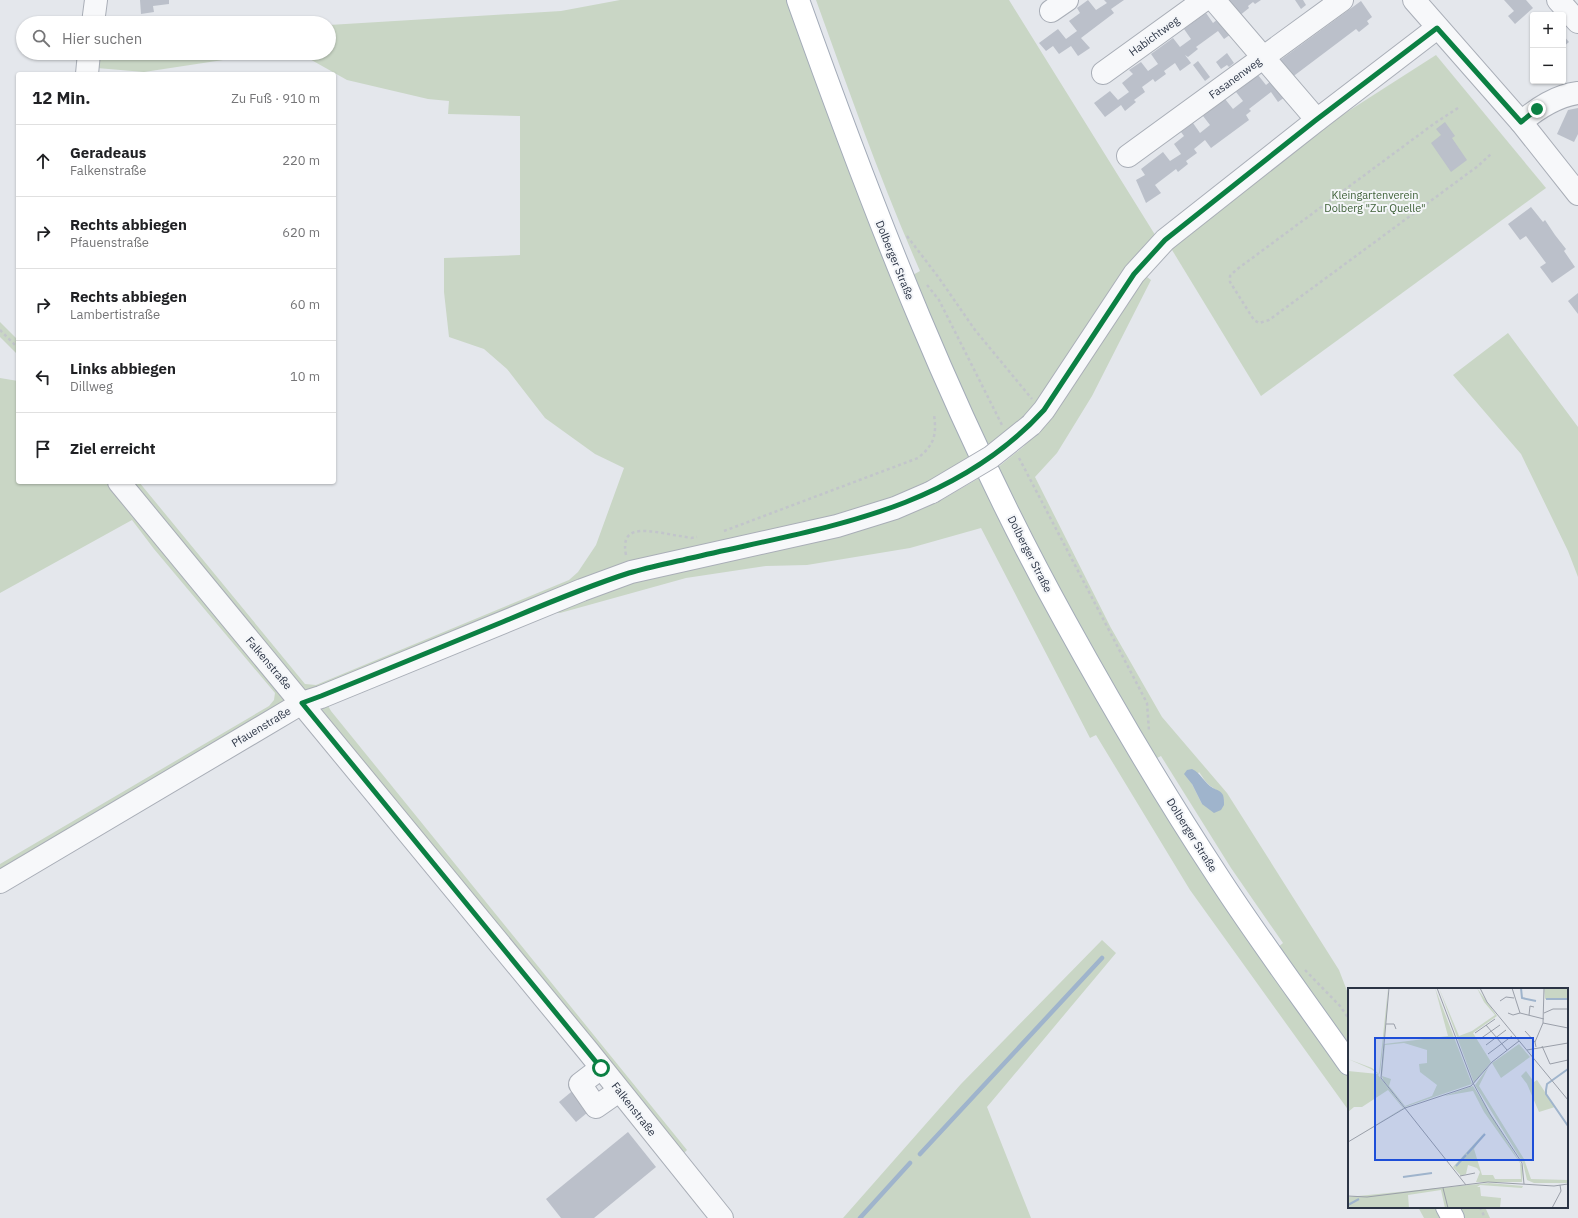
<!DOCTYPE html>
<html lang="de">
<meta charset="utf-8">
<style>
:root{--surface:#fff;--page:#f6f6f6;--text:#202124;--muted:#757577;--line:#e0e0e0}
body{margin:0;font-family:"IBM Plex Sans",sans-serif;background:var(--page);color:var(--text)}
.controls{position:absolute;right:12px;top:12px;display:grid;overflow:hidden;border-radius:4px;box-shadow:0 1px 3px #0004}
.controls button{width:36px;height:36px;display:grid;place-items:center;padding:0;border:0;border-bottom:1px solid var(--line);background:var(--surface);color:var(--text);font:20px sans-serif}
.stop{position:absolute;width:12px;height:12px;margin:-9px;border:3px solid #0b8043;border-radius:50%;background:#fff}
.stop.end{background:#0b8043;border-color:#fff;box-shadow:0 1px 4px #0008}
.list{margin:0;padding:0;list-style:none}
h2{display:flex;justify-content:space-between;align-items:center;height:52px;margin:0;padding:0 16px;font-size:17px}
h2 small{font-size:13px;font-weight:400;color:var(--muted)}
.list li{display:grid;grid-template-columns:26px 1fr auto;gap:12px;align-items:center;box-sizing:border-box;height:72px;padding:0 16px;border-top:1px solid var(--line)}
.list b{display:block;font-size:15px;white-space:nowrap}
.list p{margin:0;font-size:13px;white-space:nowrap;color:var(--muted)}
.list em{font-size:13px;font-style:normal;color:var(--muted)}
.icon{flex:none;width:22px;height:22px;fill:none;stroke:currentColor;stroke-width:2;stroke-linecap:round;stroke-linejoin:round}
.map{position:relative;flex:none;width:1578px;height:1218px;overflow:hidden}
.search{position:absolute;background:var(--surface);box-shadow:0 1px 3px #0004;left:16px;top:16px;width:320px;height:44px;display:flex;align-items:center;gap:10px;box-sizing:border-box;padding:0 14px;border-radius:22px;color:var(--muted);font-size:15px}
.panel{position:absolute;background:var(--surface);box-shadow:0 1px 3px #0004;left:16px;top:72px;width:320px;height:412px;border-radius:4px}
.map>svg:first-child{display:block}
.green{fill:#c9d6c5;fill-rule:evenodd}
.water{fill:#9fb4cc}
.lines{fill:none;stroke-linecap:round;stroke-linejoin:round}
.stream{stroke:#9fb4cc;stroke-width:4.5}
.building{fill:#bbc0ca}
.minor-casing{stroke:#a9aeb7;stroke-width:24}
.major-casing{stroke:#a3abb8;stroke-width:24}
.path{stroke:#c2c5cb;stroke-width:2.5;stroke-dasharray:3 3;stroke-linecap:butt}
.minor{stroke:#f7f8fa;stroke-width:22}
.major{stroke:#fff;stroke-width:22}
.minor-bridge-casing{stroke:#a9aeb7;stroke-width:24;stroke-linecap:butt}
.minor-bridge{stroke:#f7f8fa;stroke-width:22}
.route{stroke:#0b8043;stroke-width:5}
.labels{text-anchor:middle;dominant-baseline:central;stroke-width:4;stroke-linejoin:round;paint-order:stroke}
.street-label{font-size:11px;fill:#2b3445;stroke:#f4f6f9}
.park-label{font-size:11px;fill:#3f6138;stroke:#f4f6f9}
.inset-river{fill:none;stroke:#9fb4cc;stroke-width:2}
.inset-road{fill:none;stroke:#9a9fa9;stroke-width:1}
.view{fill:#1d4ed8;fill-opacity:0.15;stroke:#1d4ed8;stroke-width:2}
.inset-edge{fill:none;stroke:#2b3445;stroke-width:2}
</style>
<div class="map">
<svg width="1578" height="1218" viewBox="0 0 1578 1218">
<rect width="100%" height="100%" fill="#e4e7ec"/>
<g class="green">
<polygon points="620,0 789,0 972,459 907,499 716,547 303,692 126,482 139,482 305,684 316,685 569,580 578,572 596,545 624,468 595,454 545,418 507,369 484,349 449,337 444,292 444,258 520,255 520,116 448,114 449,101 428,99 347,80 299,53 329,53 329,25 561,11"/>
<path d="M816,0H1009L1157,238L1044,401L987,447L911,276L920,271C881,182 849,91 816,0Z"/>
<polygon points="150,53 270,53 144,72 97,68 94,56"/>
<polygon points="1436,55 1546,188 1261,396 1169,245 1322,128"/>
<path d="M1143,274L1151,280L1092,396L1057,453L1035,477L1111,628L1162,717L1227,793L1339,970L1349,996V1050L1276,949L1283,943L1231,868L1161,756L1153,760L1072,616L997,468L1023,447L1050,419ZM1199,772C1203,777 1206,784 1212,787C1221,794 1222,792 1224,805L1202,804L1192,784Z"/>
<polygon points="0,322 18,340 18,355 0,337"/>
<polygon points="1508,333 1578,427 1578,577 1568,551 1521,454 1453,375"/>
<polygon points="0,378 18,381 18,482 113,482 286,689 285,704 0,878 0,864 269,706 274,700 275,693 154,549 132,520 0,593"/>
<polygon points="981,477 1212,884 1349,1078 1349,1111 1190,890 1096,735 1090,738 981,528 910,548 807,565 766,566 686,578 560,613 542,611 606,587 839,532 936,503"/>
<polygon points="327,704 331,711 687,1150 679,1158 320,715 321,708"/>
<polygon points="1102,940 1116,953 987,1107 1031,1218 843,1218 961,1084"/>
<polygon points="1418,1207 1439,1207 1445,1218 1424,1218"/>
<polygon points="1458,1207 1485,1207 1490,1218 1463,1218"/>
</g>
<path class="water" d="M1192,769C1201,773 1204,783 1213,788C1217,790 1221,791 1223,795C1224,798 1224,802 1224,805L1221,810L1214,813L1202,804L1192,784L1184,774L1187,770Z"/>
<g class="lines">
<g class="stream">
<polyline points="920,1154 1102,958"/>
<polyline points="860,1218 910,1163"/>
</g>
</g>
<g class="building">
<polygon points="140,0 169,0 169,4 153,6 154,12 141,14"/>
<polygon points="1088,0 1096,10 1107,3 1104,0 1124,0 1111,9 1114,13 1081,38 1090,48 1078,56 1071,46 1059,54 1053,46 1046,51 1039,43 1058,29 1066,39 1077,31 1069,21 1080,13 1077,8"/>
<polygon points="1227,0 1261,0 1255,4 1253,2 1248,6 1249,8 1239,16"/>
<polygon points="1295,0 1303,0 1306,5 1301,9"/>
<polygon points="1504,0 1526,0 1533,8 1515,24 1508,16 1514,11"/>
<polygon points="1361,1 1372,17 1367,21 1369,24 1359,32 1356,29 1291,78 1279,61"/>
<polygon points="1206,13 1213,23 1218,19 1231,34 1224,39 1218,31 1196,47 1198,49 1188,57 1185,55 1191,63 1180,71 1175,63 1164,71 1166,74 1155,82 1153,79 1142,87 1145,92 1134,100 1136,102 1125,111 1121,105 1105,117 1094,103 1110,91 1118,100 1129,92 1122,83 1133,74 1129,70 1141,62 1148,71 1158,64 1151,54 1173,38 1180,47 1191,39 1184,29"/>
<polygon points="1563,35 1569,42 1563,47"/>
<polygon points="1227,53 1234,63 1229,67 1227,65 1221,69 1216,62"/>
<polygon points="1198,61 1210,77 1205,81 1193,65"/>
<polygon points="1258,75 1266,85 1271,81 1285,97 1278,102 1271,92 1249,109 1251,111 1246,115 1249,120 1211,148 1205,140 1194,149 1197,153 1186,161 1188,164 1178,172 1176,169 1155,185 1161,193 1146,203 1136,180 1145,175 1141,169 1163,152 1170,161 1181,154 1174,144 1184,136 1181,132 1193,123 1200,133 1210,125 1203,116 1225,99 1233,109 1243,101 1236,92"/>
<polygon points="1578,108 1578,134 1574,142 1557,134 1568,110"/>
<polygon points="1445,122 1455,136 1452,138 1467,160 1451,172 1431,143 1441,135 1436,129"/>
<polygon points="1531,207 1543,222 1545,220 1555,235 1566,249 1564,251 1575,267 1552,283 1540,267 1546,263 1526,236 1520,240 1508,224"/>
<polygon points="1578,293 1578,314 1568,301"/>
<polygon points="576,1088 593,1108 576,1122 559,1102"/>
<polygon points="628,1132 656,1167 594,1218 561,1218 546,1199"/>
</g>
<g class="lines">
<g class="minor-casing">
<g id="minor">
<polyline points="1214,0 1317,120"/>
<polyline points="1414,0 1521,122 1578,194"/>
<polyline points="1558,0 1578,22"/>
<polyline points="1051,11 1067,0"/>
<polyline points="93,23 96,0"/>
<polyline points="1103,73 1204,0"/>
<polyline points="87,74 89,53"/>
<path d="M1521,122C1538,108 1556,96 1578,93"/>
<polyline points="1128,156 1342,0"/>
<polyline points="1031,425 1044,410 1134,274 1165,240 1317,120 1437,28"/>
<polyline points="119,482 588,1051 722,1218"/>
<polyline points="0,882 302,703 321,697 582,590 631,572 837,526 895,508 932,492"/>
<polyline points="601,1068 580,1084 596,1107 619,1091"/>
</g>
</g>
<g class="major-casing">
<g id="major">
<path d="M798,0C874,213 955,423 1065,621C1113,708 1163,793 1217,875C1259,940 1305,1001 1349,1064"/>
<polyline points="1447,1207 1453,1218"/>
</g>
</g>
<g class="path">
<polyline points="1458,108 1435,123 1236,270 1230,276 1230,282 1254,320 1259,323 1269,320 1478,166 1492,153"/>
<polyline points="907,236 939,278 975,330 1032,399"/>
<polyline points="927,285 939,300 1002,425"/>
<polyline points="0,330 18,348"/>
<polyline points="1019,458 1147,703 1149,731"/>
<path d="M724,531L918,458C934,445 937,435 934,415"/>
<path d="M626,555C620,526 643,530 663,533C672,535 681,536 691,538L697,537"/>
<polyline points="1305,970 1340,1006 1349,1019"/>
<polyline points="1480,1207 1485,1218"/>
</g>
<use href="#minor" class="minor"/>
<use href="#major" class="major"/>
<g class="minor-bridge-casing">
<polyline id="minor-bridge" points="932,492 991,457 1031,425"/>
</g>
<use href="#minor-bridge" class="minor-bridge"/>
</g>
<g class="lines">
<path class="route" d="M601,1068L302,703L321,696C381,672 441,647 500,623C543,605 585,587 629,573C649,567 670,563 691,558C819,528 950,513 1044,410L1134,274L1165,240L1316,120L1437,28L1521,122L1537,109"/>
</g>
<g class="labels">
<g class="street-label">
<text transform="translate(1154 36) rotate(-36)">Habichtweg</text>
<text transform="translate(1235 78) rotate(-36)">Fasanenweg</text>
<text transform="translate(895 260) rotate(68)">Dolberger Straße</text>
<text transform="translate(1030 554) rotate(63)">Dolberger Straße</text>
<text transform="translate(269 663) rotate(50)">Falkenstraße</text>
<text transform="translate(261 727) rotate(-31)">Pfauenstraße</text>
<text transform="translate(1192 835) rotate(58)">Dolberger Straße</text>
<text transform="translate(634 1109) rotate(52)">Falkenstraße</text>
</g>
<g class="park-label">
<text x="1375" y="195">Kleingartenverein<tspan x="1375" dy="13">Dolberg "Zur Quelle"</tspan></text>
</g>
</g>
<g transform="translate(1348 988)">
<rect width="220" height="220" fill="#e4e7ec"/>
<path d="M40,0L39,25L32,85L30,87L56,120L0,154L55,120L40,102L14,119H6L0,124V83L30,86L23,81L0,71L24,80L31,86ZM87,0L124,96L57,119L36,94L33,86L36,56L100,48ZM56,55L79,62V75L71,76L72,84L89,97L84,108L57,118L41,98L43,91L34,88L37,57ZM91,0L111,48L124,43L147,27L136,14L129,0L149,28L125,45L143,74L126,95ZM196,0H220V12L197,11ZM171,56L182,69L153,90L144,75ZM141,78L131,98L176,171L183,191L220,192V195H186L179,192L175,175L127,97ZM178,83L186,94L189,92L207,119L191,124L179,96L173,88ZM125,98L175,179L174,194H128L132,184L129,180L120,177L118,186L113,188L105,179L137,144L126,161L134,187H145L147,191H173L172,175L136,124L125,103L96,108ZM141,195L175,198L174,200L132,197L129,199H132L133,208L153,210L152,220H97L93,202L60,207L61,220H0V209Z" fill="#c9d6c5" fill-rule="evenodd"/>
<path class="inset-river" d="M173,0L174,10L188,13M198,11H220M220,81L199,96L198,102V106L220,138M119,166L137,146M108,178L118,167M55,189L84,185M0,217L11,211"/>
<path class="inset-road" d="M41,0L33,90L118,197M89,0L125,95L142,126L174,175L176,196M132,0L139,14L220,112M152,13L158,9L166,10M160,25L165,27L172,25L164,0M172,25L196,31M196,25L205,21H220M181,27L182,18L186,19M195,35L220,40M38,36H46L48,41M138,37L159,62M177,43L187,54M127,45L147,31M132,51L152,37M138,57L158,42M194,58L202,76L220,72M188,59L187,54L195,35L196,0M179,62L220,55M140,66L164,48M0,154L57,120L123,98L144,74L171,53M112,188L127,185M95,200L100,220M0,208L19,209L140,194L206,198L220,196M204,220L213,203L212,197"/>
<path class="view" d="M27,50H185V172H27Z"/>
<rect width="220" height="220" class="inset-edge"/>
</g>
</svg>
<div class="controls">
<button>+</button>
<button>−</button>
</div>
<div class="stop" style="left:601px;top:1068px"></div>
<div class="stop end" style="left:1537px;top:109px"></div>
<div class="search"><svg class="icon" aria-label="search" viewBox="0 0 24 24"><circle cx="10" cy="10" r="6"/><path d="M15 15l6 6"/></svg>Hier suchen</div>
<section class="panel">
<h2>12 Min.<small>Zu Fuß · 910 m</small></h2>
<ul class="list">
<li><svg class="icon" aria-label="ahead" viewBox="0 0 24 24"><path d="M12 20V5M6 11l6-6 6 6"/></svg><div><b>Geradeaus</b><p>Falkenstraße</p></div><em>220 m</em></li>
<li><svg class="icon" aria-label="right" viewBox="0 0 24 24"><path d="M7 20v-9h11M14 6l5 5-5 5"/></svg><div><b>Rechts abbiegen</b><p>Pfauenstraße</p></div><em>620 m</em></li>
<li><svg class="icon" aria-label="right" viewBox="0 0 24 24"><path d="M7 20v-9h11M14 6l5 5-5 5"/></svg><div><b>Rechts abbiegen</b><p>Lambertistraße</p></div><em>60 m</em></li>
<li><svg class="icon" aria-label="left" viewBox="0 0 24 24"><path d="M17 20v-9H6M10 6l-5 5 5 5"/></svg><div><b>Links abbiegen</b><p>Dillweg</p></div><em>10 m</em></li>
<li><svg class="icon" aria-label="arrive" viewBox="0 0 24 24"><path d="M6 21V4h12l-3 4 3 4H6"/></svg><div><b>Ziel erreicht</b></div></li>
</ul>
</section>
</div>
